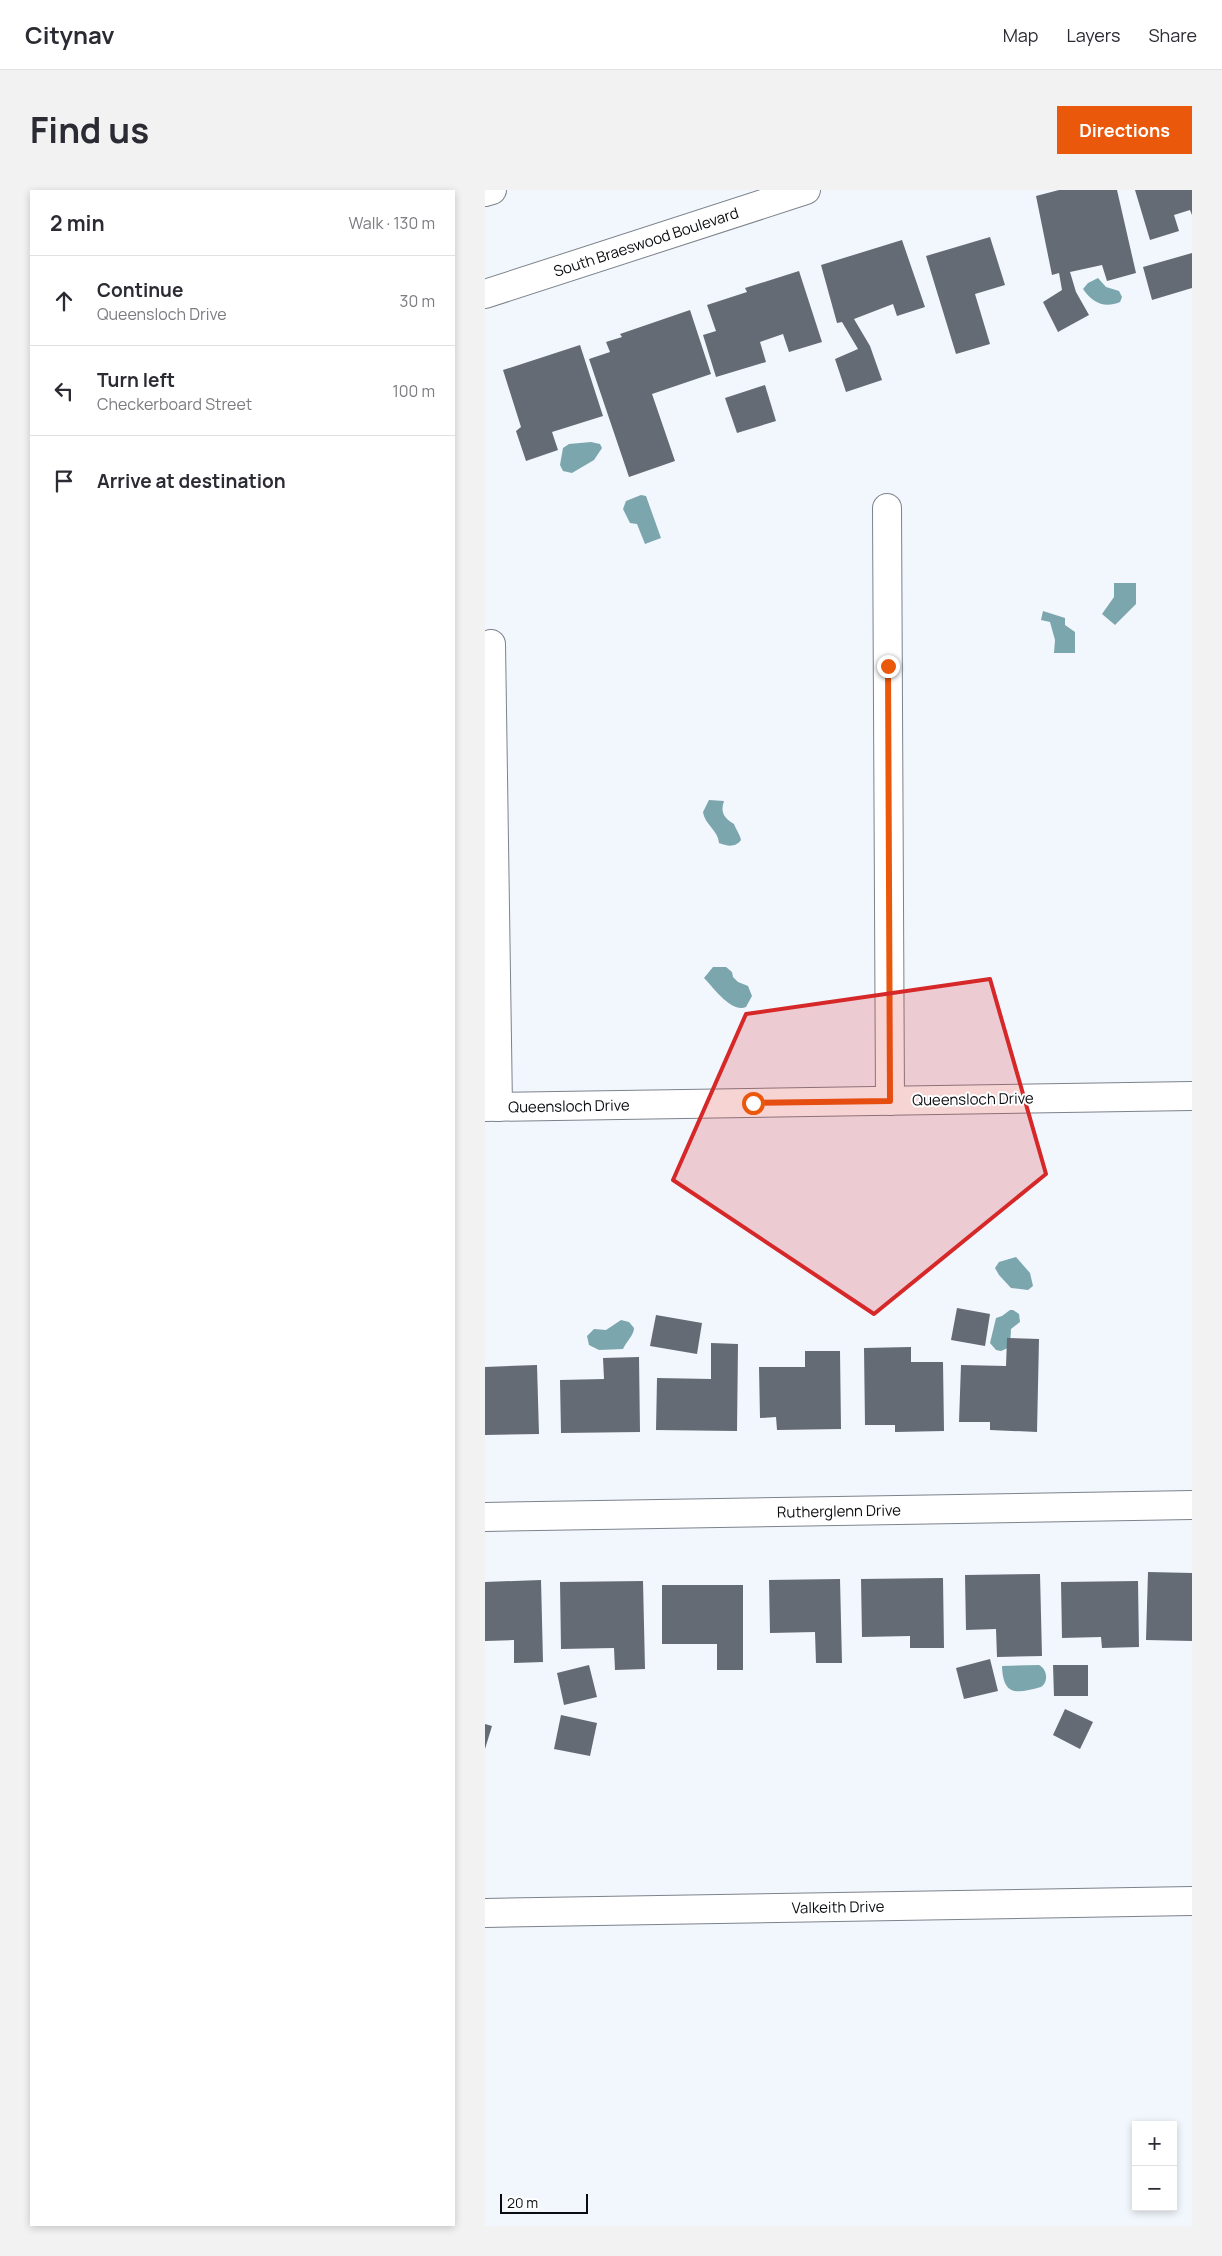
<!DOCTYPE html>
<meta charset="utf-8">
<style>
:root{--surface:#fff;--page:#f2f2f3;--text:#2b2b33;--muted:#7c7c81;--line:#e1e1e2;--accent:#ea580c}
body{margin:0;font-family:Manrope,sans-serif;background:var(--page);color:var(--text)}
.controls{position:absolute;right:15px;bottom:15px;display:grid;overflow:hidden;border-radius:0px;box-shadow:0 2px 8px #0003}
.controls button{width:45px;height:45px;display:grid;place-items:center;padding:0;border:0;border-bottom:1px solid var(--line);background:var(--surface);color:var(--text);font:25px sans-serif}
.scale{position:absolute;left:15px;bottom:12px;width:88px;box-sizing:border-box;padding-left:5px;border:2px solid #0a0c0f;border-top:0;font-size:14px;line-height:18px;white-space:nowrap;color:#0a0c0f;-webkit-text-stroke:4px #fff;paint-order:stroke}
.stop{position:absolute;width:15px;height:15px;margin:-11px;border:4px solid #ea580c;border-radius:50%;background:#fff}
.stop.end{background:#ea580c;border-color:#fff;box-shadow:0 1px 5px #0008}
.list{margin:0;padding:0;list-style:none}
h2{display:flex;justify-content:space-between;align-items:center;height:65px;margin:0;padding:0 20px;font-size:21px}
h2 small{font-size:16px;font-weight:400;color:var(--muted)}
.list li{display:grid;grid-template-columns:32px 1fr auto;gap:15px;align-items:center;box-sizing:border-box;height:90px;padding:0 20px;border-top:1px solid var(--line)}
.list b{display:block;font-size:19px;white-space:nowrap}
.list p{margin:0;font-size:16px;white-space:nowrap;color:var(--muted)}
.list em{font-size:16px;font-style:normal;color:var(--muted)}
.icon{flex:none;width:28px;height:28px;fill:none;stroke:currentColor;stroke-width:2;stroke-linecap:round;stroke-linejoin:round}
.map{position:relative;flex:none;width:707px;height:2036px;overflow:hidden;border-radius:0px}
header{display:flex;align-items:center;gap:30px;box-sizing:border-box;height:70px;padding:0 25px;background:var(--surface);border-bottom:1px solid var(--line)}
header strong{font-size:24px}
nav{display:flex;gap:28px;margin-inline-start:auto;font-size:18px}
.intro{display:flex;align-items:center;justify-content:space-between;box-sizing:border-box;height:120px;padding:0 30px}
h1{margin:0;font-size:35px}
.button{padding:12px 22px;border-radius:0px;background:var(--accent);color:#fff;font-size:18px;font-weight:700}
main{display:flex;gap:30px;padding:0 30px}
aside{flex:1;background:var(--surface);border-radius:0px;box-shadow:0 2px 8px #0003}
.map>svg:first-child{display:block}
.water{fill:#7ca6ad}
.building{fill:#656b74}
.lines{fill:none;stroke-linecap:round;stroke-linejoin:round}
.minor-casing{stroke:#7c838c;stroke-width:30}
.secondary-casing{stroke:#7c838c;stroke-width:30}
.minor{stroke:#fff;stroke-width:28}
.secondary{stroke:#fff;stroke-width:28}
.route{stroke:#ea580c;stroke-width:6}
.marked{fill:#d62828;fill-opacity:0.2;stroke:#d62828;stroke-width:4;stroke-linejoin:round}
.labels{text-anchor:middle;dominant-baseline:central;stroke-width:4;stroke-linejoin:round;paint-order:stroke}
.street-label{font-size:15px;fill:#0a0c0f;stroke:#fff}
</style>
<header>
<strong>Citynav</strong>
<nav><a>Map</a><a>Layers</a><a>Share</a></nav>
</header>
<div class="intro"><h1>Find us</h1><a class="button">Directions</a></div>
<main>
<aside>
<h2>2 min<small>Walk · 130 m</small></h2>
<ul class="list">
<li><svg class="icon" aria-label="ahead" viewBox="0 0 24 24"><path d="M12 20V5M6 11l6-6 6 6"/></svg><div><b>Continue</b><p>Queensloch Drive</p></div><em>30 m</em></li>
<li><svg class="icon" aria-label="left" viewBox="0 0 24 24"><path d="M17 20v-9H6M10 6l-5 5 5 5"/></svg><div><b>Turn left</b><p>Checkerboard Street</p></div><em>100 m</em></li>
<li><svg class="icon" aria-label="arrive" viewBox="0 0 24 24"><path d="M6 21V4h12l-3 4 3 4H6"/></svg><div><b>Arrive at destination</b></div></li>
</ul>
</aside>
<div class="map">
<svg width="707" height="2036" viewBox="0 0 707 2036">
<rect width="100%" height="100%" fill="#f2f6fd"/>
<g class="water">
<path d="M613,88L621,97L634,101L637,107L635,112C619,119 607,112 598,99L603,93Z"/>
<polygon points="106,252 115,254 117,258 109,270 87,283 78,281 75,275 78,258 84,254"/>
<polygon points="156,305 161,306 176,348 160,354 152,334 145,333 138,319 141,311"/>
<polygon points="629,393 651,393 651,414 630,435 617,424 629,407"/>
<polygon points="558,421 580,428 580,435 590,442 590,463 569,463 570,450 565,432 556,430"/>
<path d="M224,610L239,611C235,622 239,628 249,634C251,639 255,645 256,650C250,658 242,656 234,653C233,640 220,635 218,622Z"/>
<path d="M228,777H241L247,782L248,787L253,792L263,796L267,806L261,817C246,823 229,798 219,788Z"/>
<polygon points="531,1067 545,1083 548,1096 543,1100 526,1098 514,1085 510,1078 514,1072"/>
<polygon points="525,1120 528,1120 534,1124 535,1132 526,1139 525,1157 516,1161 511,1160 505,1153 511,1128 517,1126"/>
<path d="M136,1130L144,1132L149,1138C149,1145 141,1152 138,1159L114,1160L104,1155L102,1146L109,1139L121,1140Z"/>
<path d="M554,1475C562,1479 564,1492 556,1497C531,1504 518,1506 517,1476Z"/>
</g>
<g class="building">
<polygon points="574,0 632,0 651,83 622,91 617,75 585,82 591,102 604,125 573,142 558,112 577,100 574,83 567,85 551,6"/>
<polygon points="650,0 707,0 707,25 705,20 689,25 694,41 665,50"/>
<polygon points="505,47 520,95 490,104 505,154 471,164 441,66"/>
<polygon points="417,50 440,117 412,126 408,114 369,129 385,156 397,190 361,202 350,169 373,159 357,132 352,133 336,75"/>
<polygon points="707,63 707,98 667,110 658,77"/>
<polygon points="314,81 337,152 304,162 298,144 275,152 281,172 231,187 218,145 231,141 222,115 262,102 260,98"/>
<polygon points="205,120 226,184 167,204 190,271 144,287 104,169 125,162 121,152 137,147 135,144"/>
<polygon points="95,155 118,226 67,242 73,260 41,271 31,241 36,237 18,180"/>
<polygon points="280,195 291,231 252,243 240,208"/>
<polygon points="472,1118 505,1124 500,1156 466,1150"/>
<polygon points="171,1125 217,1133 212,1164 165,1156"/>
<polygon points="522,1148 554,1149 552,1242 505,1240 505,1232 474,1232 476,1175 521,1176"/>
<polygon points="226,1153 253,1154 252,1241 171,1240 172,1188 226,1189"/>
<polygon points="426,1157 426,1172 458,1172 459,1241 410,1242 410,1235 380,1235 379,1158"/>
<polygon points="320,1161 355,1161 356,1239 292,1240 291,1227 275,1228 274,1177 320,1177"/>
<polygon points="154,1167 155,1242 76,1243 75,1190 119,1189 118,1168"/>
<polygon points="52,1175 54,1244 0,1245 0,1177"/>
<polygon points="663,1382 707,1383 707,1451 661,1450"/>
<polygon points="555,1384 557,1466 512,1467 511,1439 481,1440 480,1385"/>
<polygon points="458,1388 459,1458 425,1458 425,1446 377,1447 376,1389"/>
<polygon points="355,1389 357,1473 331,1473 330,1442 285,1443 284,1390"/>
<polygon points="56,1390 58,1472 29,1473 29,1450 0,1451 0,1392"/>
<polygon points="158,1391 160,1479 130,1480 129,1458 76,1459 75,1392"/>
<polygon points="653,1391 654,1457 617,1458 616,1447 577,1448 576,1392"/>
<polygon points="177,1395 258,1395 258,1480 232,1480 232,1454 177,1454"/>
<polygon points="505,1469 513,1501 479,1509 471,1478"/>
<polygon points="104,1475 112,1507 79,1515 72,1483"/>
<polygon points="568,1475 603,1475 603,1506 569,1506"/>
<polygon points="580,1519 608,1532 595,1559 568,1545"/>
<polygon points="76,1525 112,1533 105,1566 69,1559"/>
<polygon points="0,1534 7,1536 0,1559"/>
</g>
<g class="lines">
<g class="minor-casing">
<g id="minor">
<polyline points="402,318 405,911"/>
<polyline points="6,454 13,917"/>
<polyline points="0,917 707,906"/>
<polyline points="0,1327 707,1315"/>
<polyline points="0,1723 707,1711"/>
</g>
</g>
<g class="secondary-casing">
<g id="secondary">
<polyline points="0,2 7,0"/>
<polyline points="0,104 321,0"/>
</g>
</g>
<use href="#minor" class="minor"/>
<use href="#secondary" class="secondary"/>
</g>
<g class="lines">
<polyline class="route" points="268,913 405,911 403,476"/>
</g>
<path class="marked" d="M505,789L561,984L389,1124L188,990L261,824Z"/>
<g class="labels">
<g class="street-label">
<text transform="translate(161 52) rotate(-18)">South Braeswood Boulevard</text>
<text transform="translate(488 909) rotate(-1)">Queensloch Drive</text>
<text transform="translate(84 916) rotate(-1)">Queensloch Drive</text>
<text transform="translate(354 1321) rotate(-1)">Rutherglenn Drive</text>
<text transform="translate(353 1717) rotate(-1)">Valkeith Drive</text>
</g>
</g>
</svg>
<div class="controls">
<button>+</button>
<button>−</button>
</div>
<div class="scale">20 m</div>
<div class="stop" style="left:268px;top:913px"></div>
<div class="stop end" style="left:403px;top:476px"></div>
</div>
</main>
